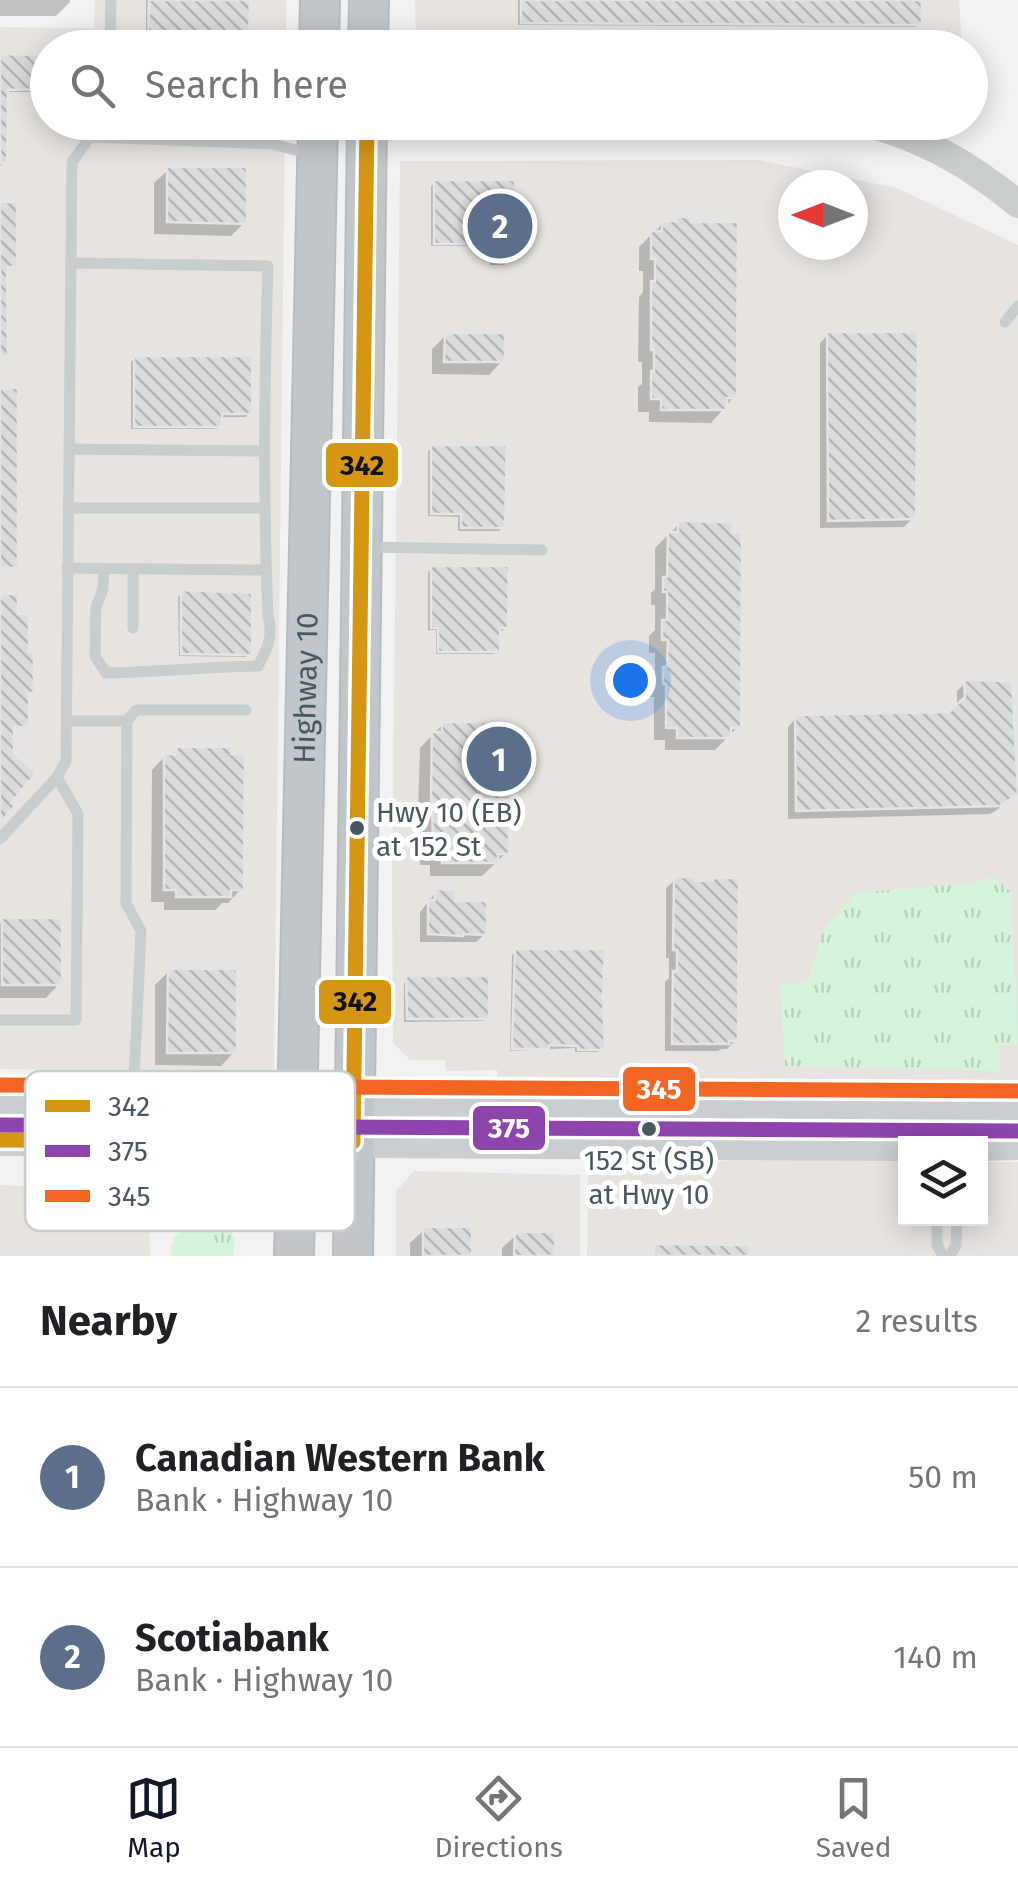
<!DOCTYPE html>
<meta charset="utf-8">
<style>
:root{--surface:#fff;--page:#f6f6f6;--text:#202124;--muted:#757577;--line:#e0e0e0;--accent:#111827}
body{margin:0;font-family:"Fira Sans",sans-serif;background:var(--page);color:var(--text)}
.controls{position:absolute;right:30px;bottom:30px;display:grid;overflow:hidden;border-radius:0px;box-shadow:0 5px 25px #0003}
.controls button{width:90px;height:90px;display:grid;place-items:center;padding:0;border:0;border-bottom:2px solid var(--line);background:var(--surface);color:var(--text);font:50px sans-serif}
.compass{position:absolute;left:778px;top:170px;width:90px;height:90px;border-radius:50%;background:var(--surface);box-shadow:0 5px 25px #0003;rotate:270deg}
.you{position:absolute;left:630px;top:680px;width:35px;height:35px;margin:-25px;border:8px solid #fff;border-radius:50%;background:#1a73e8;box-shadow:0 0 0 15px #1a73e833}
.badge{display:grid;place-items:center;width:65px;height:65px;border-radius:50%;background:var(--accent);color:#fff;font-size:32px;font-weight:700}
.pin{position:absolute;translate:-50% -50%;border:5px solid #fff;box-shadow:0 2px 10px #0006}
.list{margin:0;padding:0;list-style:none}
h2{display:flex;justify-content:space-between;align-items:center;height:130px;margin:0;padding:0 40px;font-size:42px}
h2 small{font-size:32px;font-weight:400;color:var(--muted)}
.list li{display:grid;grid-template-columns:65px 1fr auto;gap:30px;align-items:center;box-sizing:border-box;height:180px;padding:0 40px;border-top:2px solid var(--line)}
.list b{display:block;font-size:38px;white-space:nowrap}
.list p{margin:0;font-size:32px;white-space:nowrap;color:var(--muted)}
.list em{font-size:32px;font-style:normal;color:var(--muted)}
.icon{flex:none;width:55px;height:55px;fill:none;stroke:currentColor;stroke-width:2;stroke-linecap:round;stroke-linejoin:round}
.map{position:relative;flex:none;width:1018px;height:1256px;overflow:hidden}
.search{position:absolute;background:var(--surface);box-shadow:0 5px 25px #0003;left:30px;right:30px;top:30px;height:110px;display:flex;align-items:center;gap:25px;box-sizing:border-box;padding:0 35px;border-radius:55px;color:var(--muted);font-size:38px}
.sheet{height:490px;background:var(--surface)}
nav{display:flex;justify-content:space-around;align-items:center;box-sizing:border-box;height:140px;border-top:2px solid var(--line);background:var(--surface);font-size:28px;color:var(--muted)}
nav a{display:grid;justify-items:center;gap:5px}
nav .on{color:var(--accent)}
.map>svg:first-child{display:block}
.commercial{fill:#e7e4e0;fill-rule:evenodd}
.grass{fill:url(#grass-tufts)}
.shadow{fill:#0003}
.building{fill:url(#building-back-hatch);stroke:#e4e4e5;stroke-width:2.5}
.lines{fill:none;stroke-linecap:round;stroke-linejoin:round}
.trunk-casing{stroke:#b6bdc2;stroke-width:42}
.service{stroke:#c8cdce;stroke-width:11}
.tertiary{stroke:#c8cdce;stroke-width:28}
.secondary{stroke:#caced1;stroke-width:32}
.trunk{stroke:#c1c6ca;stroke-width:38}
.bus-1-casing{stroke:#fff;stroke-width:22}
.bus-2-casing{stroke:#fff;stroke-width:22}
.bus-3-casing{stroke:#fff;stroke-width:22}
.bus-1{stroke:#d49613;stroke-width:15}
.bus-2{stroke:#8e44ad;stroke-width:15}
.bus-3{stroke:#f26522;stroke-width:15}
.bus-dot{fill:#475860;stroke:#fff;stroke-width:4}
.labels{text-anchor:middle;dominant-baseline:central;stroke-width:10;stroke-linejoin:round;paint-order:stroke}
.bus-label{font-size:28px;fill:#475860;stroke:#fff;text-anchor:start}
.street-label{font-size:30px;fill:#475860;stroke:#fff}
.key{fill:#fff;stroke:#c8cdcf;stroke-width:2.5}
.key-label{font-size:28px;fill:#475860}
.line-badge{stroke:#fff;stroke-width:4}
.badge-label{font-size:28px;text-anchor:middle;font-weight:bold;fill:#fff}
.pale-badge-label{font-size:28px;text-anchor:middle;font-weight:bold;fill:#111}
</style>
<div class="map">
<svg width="1018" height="1256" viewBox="0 0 1018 1256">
<defs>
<pattern id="grass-tufts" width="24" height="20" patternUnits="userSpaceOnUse" patternTransform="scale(2.5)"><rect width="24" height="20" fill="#d6f3dc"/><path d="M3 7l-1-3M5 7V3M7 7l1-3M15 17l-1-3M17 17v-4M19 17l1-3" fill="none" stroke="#b9d2bf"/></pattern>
<pattern id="building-back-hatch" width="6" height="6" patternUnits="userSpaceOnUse" patternTransform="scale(2.5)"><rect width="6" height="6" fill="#dadbdb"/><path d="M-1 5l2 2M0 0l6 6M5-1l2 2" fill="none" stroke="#b3b4b5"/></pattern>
</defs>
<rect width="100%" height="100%" fill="#f3f2f2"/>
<g class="commercial">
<polygon points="95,0 286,0 286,47 48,48 48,122 285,123 274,1073 0,1069 0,27 94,28"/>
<polygon points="415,0 959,0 962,47 416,47"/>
<path d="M758,160L897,188L1018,245V1093L498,1079L497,1070L446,1071L445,1060H410L393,1043L392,887L400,161ZM793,185H853V245H793Z"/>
<polygon points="736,1159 905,1161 906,1218 980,1218 981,1162 1018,1162 1018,1256 587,1256 588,1169 646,1170"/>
<polygon points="414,1171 580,1175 580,1256 396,1256 396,1191"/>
<polygon points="0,1185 148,1193 150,1256 0,1256"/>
</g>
<g class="grass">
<polygon points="994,877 1011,892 1018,1044 1000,1045 1000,1071 785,1066 780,985 807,982 824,929 855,893 972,883"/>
<path d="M210,1215C230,1221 238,1236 233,1256H171C170,1239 182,1223 200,1218V1216Z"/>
</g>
<g class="shadow">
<polygon points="0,0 70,0 70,2 56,16 0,16"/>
<polygon points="146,0 247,0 246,43 243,47 146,46"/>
<polygon points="518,0 920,0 920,24 916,27 518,25"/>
<polygon points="0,57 48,57 48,92 5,92 4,162 0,166"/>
<polygon points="168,170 245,222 231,236 154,234 154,183"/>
<polygon points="435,182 512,243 509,247 507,261 503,265 490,265 490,246 431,246 431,186"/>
<polygon points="663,223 734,397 711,423 649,422 649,412 638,412 638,387 642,384 642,362 638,362 639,297 643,292 643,271 639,271 639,247"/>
<polygon points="446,335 502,361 489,375 432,374 432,349"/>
<polygon points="828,335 913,518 904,527 820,528 820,343"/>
<polygon points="135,358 249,413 246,417 220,417 220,426 216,429 131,429 131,362"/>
<polygon points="432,448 503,527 499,531 458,531 458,517 428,516 428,451"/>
<polygon points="679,524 738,727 715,750 665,750 665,740 654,740 654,697 650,697 650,683 655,678 655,653 649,653 649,636 655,630 655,605 651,605 651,593 655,589 655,548"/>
<polygon points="432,568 506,627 502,631 497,631 497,651 494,654 436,654 436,630 428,630 428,572"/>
<polygon points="182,593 249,654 246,657 179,656 178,597"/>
<polygon points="965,683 1006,802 997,810 990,814 788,819 788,727 796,718 950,714 957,708 957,691"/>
<polygon points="443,724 506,853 482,876 430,876 430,865 420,865 420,813 418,813 420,748"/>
<polygon points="177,749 241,889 228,903 222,903 215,910 164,910 164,902 151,902 152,770 165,756 170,756"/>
<polygon points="675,880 692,884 710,884 714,880 736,1040 727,1049 721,1049 718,1051 665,1051 665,982 669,978 669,958 666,958 666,888"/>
<polygon points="436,892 453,903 485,934 476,942 420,942 420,912"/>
<polygon points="3,920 59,984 46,998 0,998 0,924"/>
<polygon points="516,952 602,1049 598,1052 575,1052 575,1048 510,1051 512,955"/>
<polygon points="169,971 234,1052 221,1066 155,1065 155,985"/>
<polygon points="408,979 486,1018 483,1021 404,1022 404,983"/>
<polygon points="424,1230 469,1256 410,1256 410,1243"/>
<polygon points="516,1235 552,1256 502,1256 502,1248"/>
</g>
<g class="building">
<polygon points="149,0 250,0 249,44 148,43"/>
<polygon points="521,0 922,0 922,25 521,23"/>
<polygon points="0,54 48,55 48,89 8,90 7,163 0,163"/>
<polygon points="167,167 247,167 247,224 167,222"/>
<polygon points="434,180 515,180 515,244 509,244 509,262 493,262 493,244 434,244"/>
<polygon points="0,202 17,202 17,267 7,267 8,357 0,357"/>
<polygon points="676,217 691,217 691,222 738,222 737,398 727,398 727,410 661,410 661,399 651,399 651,371 654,371 654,350 651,350 651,281 655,281 655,259 651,259 651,231 662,231 662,221 676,221"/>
<polygon points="827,332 918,332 916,519 828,521"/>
<polygon points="445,333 505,333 505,362 444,362"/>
<polygon points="134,356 252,356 252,414 222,414 222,427 134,427"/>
<rect x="0" y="388" width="18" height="180"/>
<polygon points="431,445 507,445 505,528 461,528 461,514 431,514"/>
<polygon points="678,521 733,522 732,532 742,532 741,728 731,728 731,738 677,738 677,728 666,728 666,684 663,684 663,667 667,667 668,640 662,640 662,620 667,620 667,592 663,592 663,577 667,577 668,532 678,532"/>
<polygon points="431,566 509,566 508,628 500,628 500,652 438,652 438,628 431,628"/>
<polygon points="181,590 252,593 252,655 181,654"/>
<polygon points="0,594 18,594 18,614 29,614 29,651 34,651 34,693 29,693 29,727 14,727 14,754 36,773 11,803 15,806 0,823"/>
<polygon points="964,680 1012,681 1018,794 1008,801 1000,806 796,811 795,715 949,712 965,697"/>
<polygon points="442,722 500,722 500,730 508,730 509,854 498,854 498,863 442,863 442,853 433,853 432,800 431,800 432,732 442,732"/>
<polygon points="176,747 231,747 231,754 245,754 244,890 231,890 231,897 176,897 176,890 164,890 164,754 176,754"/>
<polygon points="674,877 695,877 695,881 713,881 713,878 739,878 738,1041 729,1041 729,1044 672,1044 673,971 677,971 677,950 673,950"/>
<polygon points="435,889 455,890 455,901 487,901 487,935 463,934 463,936 428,934 428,900 435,900"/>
<rect x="2" y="918" width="60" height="67"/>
<polygon points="515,949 605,949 603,995 605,1050 578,1050 578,1046 549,1045 549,1049 512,1049"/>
<polygon points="168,969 237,969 237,1053 167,1053"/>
<polygon points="406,976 489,976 489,1019 407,1019"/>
<rect x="423" y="1227" width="49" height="29"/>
<polygon points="515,1232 555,1232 555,1256 514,1256"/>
<polygon points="654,1244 750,1245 750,1256 654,1256"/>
</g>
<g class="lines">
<g class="trunk-casing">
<g id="trunk">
<polyline points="319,48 320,0"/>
<polyline points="368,48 369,0"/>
<path id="s1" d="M294,1256L318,122"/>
<polyline points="353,1256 367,122"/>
</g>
</g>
<g class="service">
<polyline points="110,48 111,0"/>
<polyline points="91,137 273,144 310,154"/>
<path d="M71,263L268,266C264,383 263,500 268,616C274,635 267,650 258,666C207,667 157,672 106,673L95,656L96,607L103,589L104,568"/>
<polyline points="1005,322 1018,306"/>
<polyline points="69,449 264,451"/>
<polyline points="68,508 264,508"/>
<polyline points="367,547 542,550"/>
<polyline points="67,568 266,570"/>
<polyline points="133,568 133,628"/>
<polyline points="67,721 127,721 126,903 141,931 133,1102"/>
<polyline points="127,721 136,710 246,710"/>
<polyline points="0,839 57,777 66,761 72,162 101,122"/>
<polyline points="0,1020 76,1020 78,814 57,777"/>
<polyline points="937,1218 937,1245 943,1256"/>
<polyline points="950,1256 956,1245 957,1218"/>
</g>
<path class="tertiary" d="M862,122C924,138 969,164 1018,204"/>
<g class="secondary">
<polyline points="0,1105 1018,1111"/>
<polyline points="0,1140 906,1145"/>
<polyline points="980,1145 1018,1144"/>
</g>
<use href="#trunk" class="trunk"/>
<g class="bus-1-casing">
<polyline id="bus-1" points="0,1140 353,1142 367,122"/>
</g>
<g class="bus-2-casing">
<polyline id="bus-2" points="0,1125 1018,1131"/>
</g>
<g class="bus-3-casing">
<polyline id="bus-3" points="0,1085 1018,1091"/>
</g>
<use href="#bus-1" class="bus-1"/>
<use href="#bus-2" class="bus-2"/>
<use href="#bus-3" class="bus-3"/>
</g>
<g class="bus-dot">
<circle cx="357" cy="828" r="9"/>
<circle cx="649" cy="1129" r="9"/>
</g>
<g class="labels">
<g class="bus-label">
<text x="376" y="812">Hwy 10 (EB)<tspan x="376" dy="34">at 152 St</tspan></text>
<text x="649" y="1160" text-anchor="middle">152 St (SB)<tspan x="649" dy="34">at Hwy 10</tspan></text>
</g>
<g class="street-label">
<text stroke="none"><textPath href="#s1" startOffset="568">Highway 10</textPath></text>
</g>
</g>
<rect x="25" y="1071" width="330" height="160" rx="15" class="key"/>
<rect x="45" y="1100" width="45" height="12" fill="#d49613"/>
<rect x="45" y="1145" width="45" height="12" fill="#8e44ad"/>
<rect x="45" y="1190" width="45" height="12" fill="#f26522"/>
<g class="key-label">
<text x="108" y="1116">342</text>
<text x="108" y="1161">375</text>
<text x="108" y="1206">345</text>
</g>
<g class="line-badge">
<rect x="324" y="441" width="76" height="48" rx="10" fill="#d49613"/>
<rect x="317" y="978" width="76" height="48" rx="10" fill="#d49613"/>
<rect x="621" y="1065" width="76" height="48" rx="10" fill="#f26522"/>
<rect x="471" y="1104" width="76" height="48" rx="10" fill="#8e44ad"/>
</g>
<g class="badge-label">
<text x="659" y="1099">345</text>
<text x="509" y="1138">375</text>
</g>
<g class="pale-badge-label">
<text x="362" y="475">342</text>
<text x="355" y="1011">342</text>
</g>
</svg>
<div class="controls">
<button><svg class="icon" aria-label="layers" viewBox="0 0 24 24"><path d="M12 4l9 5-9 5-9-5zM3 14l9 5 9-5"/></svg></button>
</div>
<svg class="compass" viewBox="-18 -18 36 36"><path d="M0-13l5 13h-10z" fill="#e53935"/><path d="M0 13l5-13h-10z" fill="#757577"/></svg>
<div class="you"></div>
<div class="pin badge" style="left:499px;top:759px;background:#5c6f8a">1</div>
<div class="pin badge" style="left:500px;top:226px;background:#5c6f8a">2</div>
<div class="search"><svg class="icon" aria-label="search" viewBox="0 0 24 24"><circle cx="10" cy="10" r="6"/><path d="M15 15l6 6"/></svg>Search here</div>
</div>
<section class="sheet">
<h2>Nearby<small>2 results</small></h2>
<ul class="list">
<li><span class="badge" style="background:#5c6f8a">1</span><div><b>Canadian Western Bank</b><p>Bank · Highway 10</p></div><em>50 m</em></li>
<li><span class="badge" style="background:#5c6f8a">2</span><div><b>Scotiabank</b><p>Bank · Highway 10</p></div><em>140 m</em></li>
</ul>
</section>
<nav>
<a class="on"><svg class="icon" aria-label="map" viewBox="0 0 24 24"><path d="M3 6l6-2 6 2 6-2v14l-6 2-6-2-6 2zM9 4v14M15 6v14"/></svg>Map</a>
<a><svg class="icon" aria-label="directions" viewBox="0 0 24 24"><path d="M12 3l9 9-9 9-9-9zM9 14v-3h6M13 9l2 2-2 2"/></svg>Directions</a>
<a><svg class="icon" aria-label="saved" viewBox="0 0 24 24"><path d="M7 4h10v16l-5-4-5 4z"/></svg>Saved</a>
</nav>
